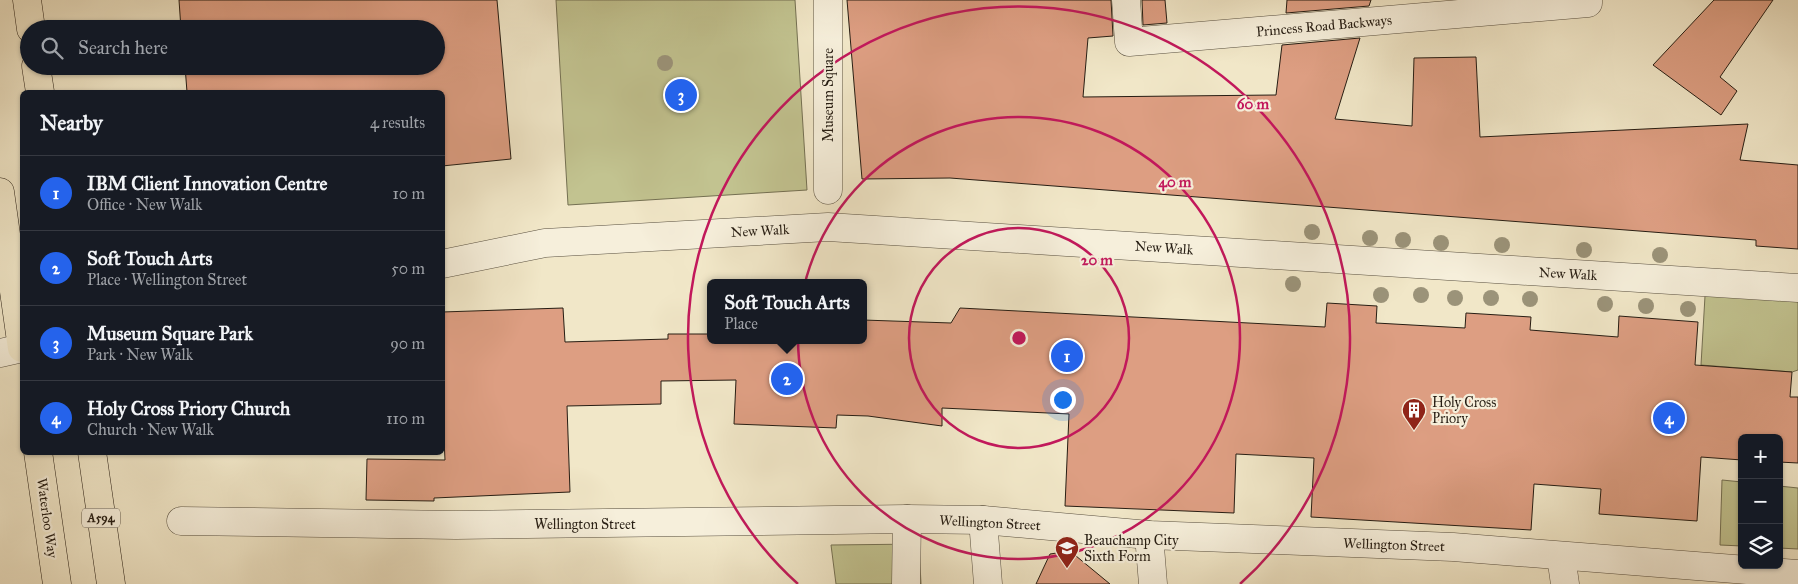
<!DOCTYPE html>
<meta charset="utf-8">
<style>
:root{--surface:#171b24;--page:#242831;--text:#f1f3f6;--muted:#9ea1a6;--line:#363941;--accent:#2563eb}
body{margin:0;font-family:"IM FELL Great Primer",serif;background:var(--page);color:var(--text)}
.controls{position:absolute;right:15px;bottom:15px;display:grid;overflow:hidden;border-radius:8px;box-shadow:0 1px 4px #0004}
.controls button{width:45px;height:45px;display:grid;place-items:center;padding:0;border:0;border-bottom:1px solid var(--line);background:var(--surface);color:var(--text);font:25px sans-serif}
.you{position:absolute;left:1062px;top:399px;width:18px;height:18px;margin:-12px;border:4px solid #fff;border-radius:50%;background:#1a73e8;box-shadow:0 0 0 8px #1a73e833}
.badge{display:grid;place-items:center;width:32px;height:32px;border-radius:50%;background:var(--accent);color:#fff;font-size:16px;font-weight:700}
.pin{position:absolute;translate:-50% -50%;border:2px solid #fff;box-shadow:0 1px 5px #0006}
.popup{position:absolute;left:707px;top:279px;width:160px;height:65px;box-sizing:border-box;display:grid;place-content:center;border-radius:8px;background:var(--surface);filter:drop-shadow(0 1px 4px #0005);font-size:16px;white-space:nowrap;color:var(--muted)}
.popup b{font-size:19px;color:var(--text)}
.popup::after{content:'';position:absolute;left:50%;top:100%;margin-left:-10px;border:10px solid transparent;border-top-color:var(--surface)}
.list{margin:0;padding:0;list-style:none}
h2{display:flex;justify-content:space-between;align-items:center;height:65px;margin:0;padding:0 20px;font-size:21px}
h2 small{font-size:16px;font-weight:400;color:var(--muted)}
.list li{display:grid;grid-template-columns:32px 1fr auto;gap:15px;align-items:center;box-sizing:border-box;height:75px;padding:0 20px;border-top:1px solid var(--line)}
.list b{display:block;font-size:19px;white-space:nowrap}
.list p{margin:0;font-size:16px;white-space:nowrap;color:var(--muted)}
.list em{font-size:16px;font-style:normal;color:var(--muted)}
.icon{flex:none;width:28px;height:28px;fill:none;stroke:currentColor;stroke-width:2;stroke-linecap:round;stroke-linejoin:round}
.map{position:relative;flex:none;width:1798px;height:584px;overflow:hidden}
.search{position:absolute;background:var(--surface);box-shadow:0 1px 4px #0004;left:20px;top:20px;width:425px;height:55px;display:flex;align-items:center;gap:12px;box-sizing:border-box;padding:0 18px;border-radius:28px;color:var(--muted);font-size:19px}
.panel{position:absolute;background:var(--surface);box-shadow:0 1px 4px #0004;left:20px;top:90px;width:425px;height:365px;border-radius:8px}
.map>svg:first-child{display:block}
.green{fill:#c2c390;stroke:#747052}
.building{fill:#dd9e82;stroke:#261d13}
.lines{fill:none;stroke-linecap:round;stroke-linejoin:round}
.minor-casing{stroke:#595040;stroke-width:29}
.major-casing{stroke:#261d13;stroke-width:29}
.minor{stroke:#f6efdb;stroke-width:28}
.major{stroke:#f1e7c8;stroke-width:28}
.tree{fill:#9b9379}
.ring{fill:none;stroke:#c2185b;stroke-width:2.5}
.labels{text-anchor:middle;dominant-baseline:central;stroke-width:4.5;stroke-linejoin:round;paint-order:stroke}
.shield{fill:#f6efdb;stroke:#645c4f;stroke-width:1}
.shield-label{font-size:12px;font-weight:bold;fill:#261d13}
.street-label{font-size:14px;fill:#261d13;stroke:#f6efdb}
.poi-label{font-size:14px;fill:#261d13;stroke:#f6efdb;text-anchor:start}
.centre{fill:#c2185b;stroke:#f6efdb;stroke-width:2.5}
.ring-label{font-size:15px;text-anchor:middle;font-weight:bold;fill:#c2185b;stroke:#f6efdb;stroke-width:4.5;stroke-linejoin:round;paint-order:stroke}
</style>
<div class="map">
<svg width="1798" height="584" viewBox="0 0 1798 584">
<rect width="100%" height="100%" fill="#f1e7c8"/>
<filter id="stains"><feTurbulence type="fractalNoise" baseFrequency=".004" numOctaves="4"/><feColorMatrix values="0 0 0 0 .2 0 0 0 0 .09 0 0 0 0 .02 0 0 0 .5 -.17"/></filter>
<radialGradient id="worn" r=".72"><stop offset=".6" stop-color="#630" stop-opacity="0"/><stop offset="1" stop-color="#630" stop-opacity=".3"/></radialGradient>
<g class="green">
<polygon points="556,0 795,0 807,190 568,205"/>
<polygon points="1705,296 1798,299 1798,370 1792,372 1701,365"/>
<polygon points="1722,480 1742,482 1742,546 1720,545"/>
<polygon points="1779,486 1798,488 1798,549 1779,548"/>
<polygon points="919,544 921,584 836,584 831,545"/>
</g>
<g class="building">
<polygon points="179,0 497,0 511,159 442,166 442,92 187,92 185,66 436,66 436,29 181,29"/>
<polygon points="847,0 1111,0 1113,36 1088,38 1083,97 1276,95 1282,45 1360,38 1335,119 1412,126 1414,58 1476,57 1480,137 1748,124 1740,160 1798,165 1798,249 1756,246 1756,240 950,178 862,179"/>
<polygon points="1142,0 1165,0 1167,23 1143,25"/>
<polygon points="1287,0 1371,0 1369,6 1286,13"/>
<polygon points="1714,0 1773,0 1720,77 1737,91 1721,115 1653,65"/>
<polygon points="1327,303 1377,306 1376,323 1465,328 1466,313 1531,317 1530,330 1618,337 1619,316 1698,322 1695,365 1792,372 1790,397 1798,397 1798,463 1779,462 1779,438 1742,438 1742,460 1701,457 1697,521 1599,514 1601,489 1534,484 1531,530 1311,517 1314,458 1236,454 1234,513 1065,506 1069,414 942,408 942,426 868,416 837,415 836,428 734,424 736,380 661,381 661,404 567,406 570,492 434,498 434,501 366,500 367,459 445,460 442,397 442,312 563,308 565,342 668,339 668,334 711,334 711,340 863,340 863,320 951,323 960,308 1325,327"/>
<polygon points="1070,551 1110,584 1036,584 1050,554"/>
</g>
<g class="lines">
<g class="minor-casing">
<g id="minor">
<polyline points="828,0 828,190"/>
<polyline points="1126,0 1129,42 1588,3 1588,0"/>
<polyline points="442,264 545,243 828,227 1798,288"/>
<polyline points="0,353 22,348"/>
<polyline points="983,520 988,584"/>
<polyline points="181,521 456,525 907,519 983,520 1149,535 1453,547 1798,574"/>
<polyline points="1149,535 1153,584"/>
<polyline points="1561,556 1565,584"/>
<polyline points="906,584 907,519"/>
</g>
</g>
<g class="major-casing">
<g id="major">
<polyline points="27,0 31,29"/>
<polyline points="36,66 40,92"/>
<polyline points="0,192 22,348"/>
<polyline points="38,452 57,584"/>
<polyline points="92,452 111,584"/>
</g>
</g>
<use href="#minor" class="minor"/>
<use href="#major" class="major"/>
</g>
<g class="tree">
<circle cx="665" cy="63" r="8"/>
<circle cx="1312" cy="232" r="8"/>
<circle cx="1370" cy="238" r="8"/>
<circle cx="1403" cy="240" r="8"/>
<circle cx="1441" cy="243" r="8"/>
<circle cx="1502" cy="245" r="8"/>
<circle cx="1584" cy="250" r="8"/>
<circle cx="1660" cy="255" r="8"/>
<circle cx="1293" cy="284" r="8"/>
<circle cx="1381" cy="295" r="8"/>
<circle cx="1421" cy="295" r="8"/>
<circle cx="1455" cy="298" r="8"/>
<circle cx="1491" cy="298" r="8"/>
<circle cx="1530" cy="299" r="8"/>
<circle cx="1605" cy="304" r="8"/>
<circle cx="1646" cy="306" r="8"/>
<circle cx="1688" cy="309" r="8"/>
</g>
<g class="ring">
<circle cx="1019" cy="338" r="110"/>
<circle cx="1019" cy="338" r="221"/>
<path d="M798 584A331 331 0 1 1 1240 584"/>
</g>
<defs>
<g id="building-pin" transform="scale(1.25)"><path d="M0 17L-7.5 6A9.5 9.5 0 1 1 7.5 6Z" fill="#8f2418" stroke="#f6efdb"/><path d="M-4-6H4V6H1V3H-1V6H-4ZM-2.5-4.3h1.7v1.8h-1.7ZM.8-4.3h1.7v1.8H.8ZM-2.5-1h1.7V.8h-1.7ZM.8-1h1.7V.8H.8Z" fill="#fff"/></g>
<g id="university-pin" transform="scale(1.25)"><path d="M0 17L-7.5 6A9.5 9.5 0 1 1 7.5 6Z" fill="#8f2418" stroke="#f6efdb"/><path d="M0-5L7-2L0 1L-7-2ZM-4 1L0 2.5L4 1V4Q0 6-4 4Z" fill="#fff"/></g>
</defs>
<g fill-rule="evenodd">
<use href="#building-pin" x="1414" y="410"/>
<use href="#university-pin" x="1067" y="548"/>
</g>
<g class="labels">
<rect class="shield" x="82" y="508.5" width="38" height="19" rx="4"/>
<g class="shield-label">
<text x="101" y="518">A594</text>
</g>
<g class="street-label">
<text transform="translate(1324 26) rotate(-5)">Princess Road Backways</text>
<text transform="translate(828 95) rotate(-90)">Museum Square</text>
<text transform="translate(760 231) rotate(-3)">New Walk</text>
<text transform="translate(1164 248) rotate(4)">New Walk</text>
<text transform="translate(1568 274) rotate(3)">New Walk</text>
<text transform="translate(47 518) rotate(82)">Waterloo Way</text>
<text transform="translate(990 523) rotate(3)">Wellington Street</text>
<text x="585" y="524">Wellington Street</text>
<text transform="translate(1394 545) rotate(2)">Wellington Street</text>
</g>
<g class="poi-label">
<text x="1432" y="402">Holy Cross<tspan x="1432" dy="16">Priory</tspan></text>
<text x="1084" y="540">Beauchamp City<tspan x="1084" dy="16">Sixth Form</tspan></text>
</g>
</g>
<circle cx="1019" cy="338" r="8" class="centre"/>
<g class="ring-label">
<text x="1253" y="109">60 m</text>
<text x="1175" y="187">40 m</text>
<text x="1097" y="265">20 m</text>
</g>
<rect width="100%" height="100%" filter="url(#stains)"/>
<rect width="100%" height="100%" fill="url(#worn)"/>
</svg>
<div class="controls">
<button>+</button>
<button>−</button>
<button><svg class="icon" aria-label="layers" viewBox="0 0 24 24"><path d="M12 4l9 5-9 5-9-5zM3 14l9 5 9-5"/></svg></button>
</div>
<div class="you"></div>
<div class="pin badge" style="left:1067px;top:356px">1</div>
<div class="pin badge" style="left:787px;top:379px">2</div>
<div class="popup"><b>Soft Touch Arts</b>Place</div>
<div class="pin badge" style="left:681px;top:95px">3</div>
<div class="pin badge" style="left:1669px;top:418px">4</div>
<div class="search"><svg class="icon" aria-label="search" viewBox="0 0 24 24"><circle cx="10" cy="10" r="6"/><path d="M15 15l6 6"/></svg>Search here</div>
<section class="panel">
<h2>Nearby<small>4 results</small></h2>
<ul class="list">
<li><span class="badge">1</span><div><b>IBM Client Innovation Centre</b><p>Office · New Walk</p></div><em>10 m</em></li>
<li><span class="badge">2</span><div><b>Soft Touch Arts</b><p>Place · Wellington Street</p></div><em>50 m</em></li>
<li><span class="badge">3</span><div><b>Museum Square Park</b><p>Park · New Walk</p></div><em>90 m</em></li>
<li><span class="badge">4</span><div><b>Holy Cross Priory Church</b><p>Church · New Walk</p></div><em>110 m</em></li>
</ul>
</section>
</div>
